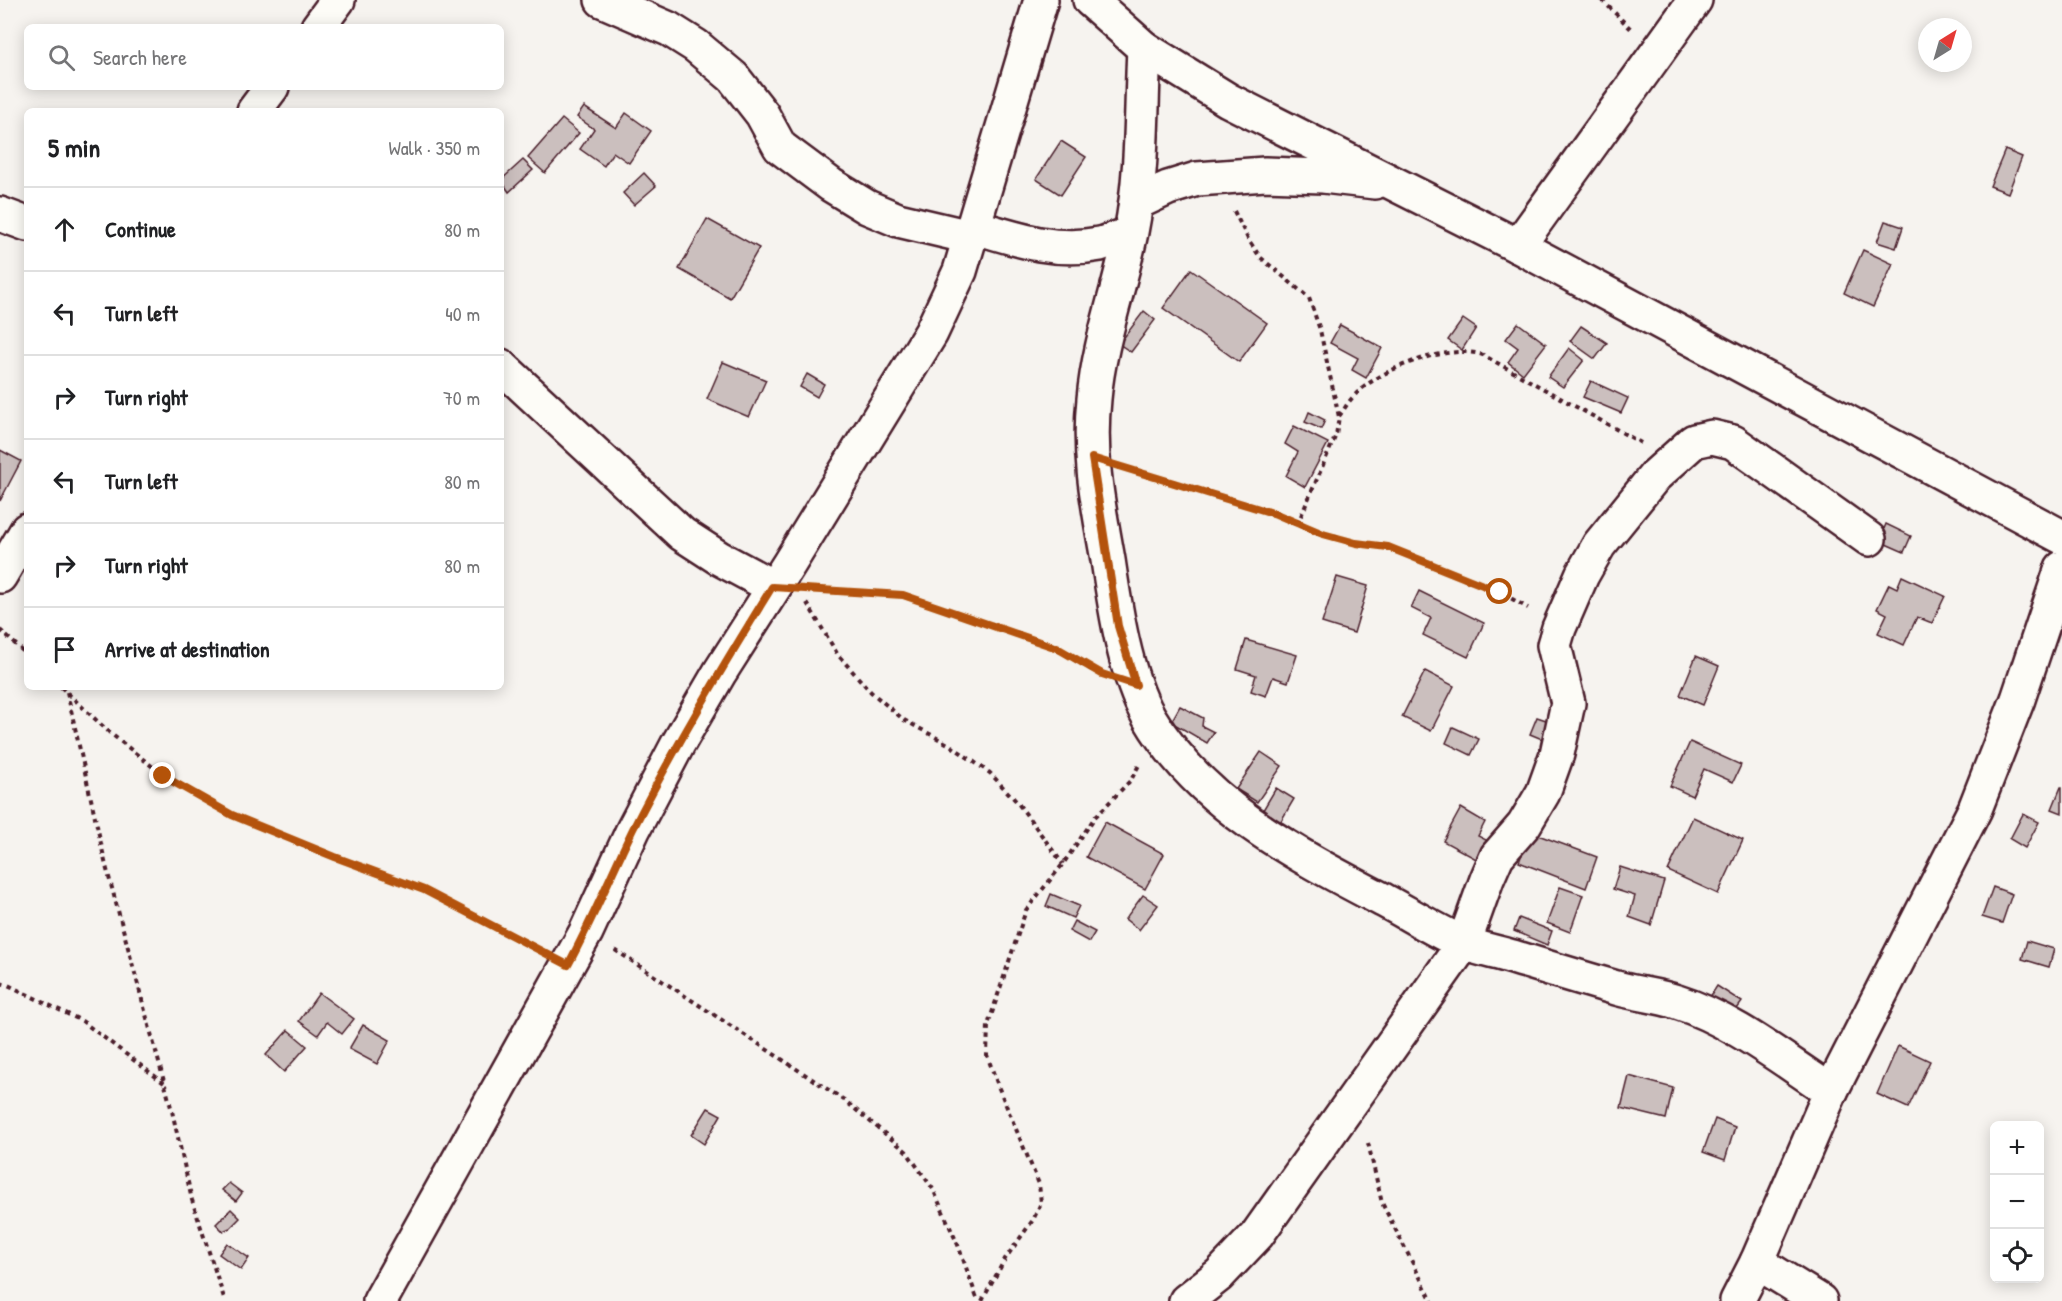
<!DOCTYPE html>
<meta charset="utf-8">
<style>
:root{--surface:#fff;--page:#f2f2f2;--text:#202124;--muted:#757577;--line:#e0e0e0}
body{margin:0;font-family:"Patrick Hand",sans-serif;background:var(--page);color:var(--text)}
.controls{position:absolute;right:18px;bottom:18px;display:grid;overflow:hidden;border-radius:9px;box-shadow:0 3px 15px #0003}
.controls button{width:54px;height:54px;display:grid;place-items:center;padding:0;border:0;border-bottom:2px solid var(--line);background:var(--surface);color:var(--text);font:30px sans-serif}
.compass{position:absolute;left:1918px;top:18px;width:54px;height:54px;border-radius:50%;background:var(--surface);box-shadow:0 3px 15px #0003;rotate:37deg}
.stop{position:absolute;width:18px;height:18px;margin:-14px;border:4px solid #b45309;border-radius:50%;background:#fff}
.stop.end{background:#b45309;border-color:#fff;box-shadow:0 2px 6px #0008}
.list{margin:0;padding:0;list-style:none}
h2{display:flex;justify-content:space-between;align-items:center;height:78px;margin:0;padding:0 24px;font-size:26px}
h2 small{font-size:20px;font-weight:400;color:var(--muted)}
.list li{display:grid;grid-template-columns:39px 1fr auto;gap:18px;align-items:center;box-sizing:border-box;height:84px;padding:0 24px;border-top:2px solid var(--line)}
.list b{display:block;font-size:22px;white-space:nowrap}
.list em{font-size:20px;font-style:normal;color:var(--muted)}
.icon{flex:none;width:33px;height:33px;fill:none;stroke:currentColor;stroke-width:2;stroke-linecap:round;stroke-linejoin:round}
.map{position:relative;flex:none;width:2062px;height:1301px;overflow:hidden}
.search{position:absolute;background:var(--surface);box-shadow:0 3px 15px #0003;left:24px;top:24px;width:480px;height:66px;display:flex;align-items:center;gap:15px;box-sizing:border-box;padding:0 21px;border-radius:9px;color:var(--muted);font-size:22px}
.panel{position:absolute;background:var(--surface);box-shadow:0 3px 15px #0003;left:24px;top:108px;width:480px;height:582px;border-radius:9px}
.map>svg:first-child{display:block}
.building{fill:#cbbfbe;stroke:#4a1f2b;stroke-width:1.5}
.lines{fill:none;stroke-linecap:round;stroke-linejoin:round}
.street-casing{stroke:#4a1f2b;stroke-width:38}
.path{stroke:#4a1f2b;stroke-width:4;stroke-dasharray:4.5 4.5;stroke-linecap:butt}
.street{stroke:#fdfcf7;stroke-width:33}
.route{stroke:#b45309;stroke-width:8}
</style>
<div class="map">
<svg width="2062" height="1301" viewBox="0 0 2062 1301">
<rect width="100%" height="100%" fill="#f6f3ef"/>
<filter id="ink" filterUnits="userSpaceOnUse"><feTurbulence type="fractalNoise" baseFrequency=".0167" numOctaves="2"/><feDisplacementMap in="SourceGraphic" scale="12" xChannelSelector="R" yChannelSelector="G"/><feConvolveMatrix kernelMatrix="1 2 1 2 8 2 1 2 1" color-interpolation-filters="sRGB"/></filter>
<g filter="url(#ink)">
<g class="building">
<polygon points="584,107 616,128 626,113 651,131 629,163 613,152 604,166 580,149 594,129 577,117"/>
<polygon points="562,119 579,133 545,173 528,158"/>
<polygon points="1061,141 1086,157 1061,195 1036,179"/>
<polygon points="2005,150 2022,157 2008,193 1990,186"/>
<polygon points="523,160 533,170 509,192 501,180"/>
<polygon points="644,173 656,186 634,205 623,193"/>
<polygon points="707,219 759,248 730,298 679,269"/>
<polygon points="1885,221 1903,227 1896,248 1877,242"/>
<polygon points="1863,250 1893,264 1873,307 1844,293"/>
<polygon points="1191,269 1267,323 1239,362 1163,308"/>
<polygon points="1144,311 1155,320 1131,352 1119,344"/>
<polygon points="1463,319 1476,328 1462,350 1448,340"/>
<polygon points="1518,323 1546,344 1523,374 1508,362 1518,348 1506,339"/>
<polygon points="1340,325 1382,348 1366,378 1352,370 1358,358 1330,343"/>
<polygon points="1581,326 1607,343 1595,359 1570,341"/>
<polygon points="1569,348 1584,360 1563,387 1548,377"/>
<polygon points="723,362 766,380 749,417 707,399"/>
<polygon points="807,374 824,384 817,397 800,387"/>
<polygon points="1591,381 1628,398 1621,413 1583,397"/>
<polygon points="1309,412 1325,420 1321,429 1305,422"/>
<polygon points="1294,426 1328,443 1305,487 1286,476 1298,452 1285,444"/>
<polygon points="0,450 21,461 0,501"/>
<polygon points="1886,524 1911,536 1904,552 1879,541"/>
<polygon points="1902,576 1945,596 1932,623 1917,617 1904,645 1878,633 1887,614 1877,609 1889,584 1897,588"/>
<polygon points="1337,577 1368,586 1354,633 1322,623"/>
<polygon points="1419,591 1484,623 1468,657 1423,635 1431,618 1411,608"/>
<polygon points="1246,640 1297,655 1288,682 1273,677 1266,696 1251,691 1256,675 1237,669"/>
<polygon points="1696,656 1719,666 1703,705 1680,695"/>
<polygon points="1425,671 1454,686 1431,731 1402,717"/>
<polygon points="1180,706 1203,718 1202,726 1214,732 1207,743 1171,722"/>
<polygon points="1537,717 1549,721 1542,739 1530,734"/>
<polygon points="1453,727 1479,739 1471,755 1446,743"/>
<polygon points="1690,742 1741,765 1733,782 1704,769 1692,796 1670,786"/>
<polygon points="1261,752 1282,766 1257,802 1236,789"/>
<polygon points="2061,787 2062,787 2062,813 2052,809"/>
<polygon points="1276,788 1294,799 1278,826 1260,815"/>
<polygon points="1461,808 1485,822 1478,836 1488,841 1478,860 1443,841"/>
<polygon points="2023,814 2039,822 2025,848 2010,839"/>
<polygon points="1693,817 1743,840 1718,894 1668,871"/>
<polygon points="1105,822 1164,854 1145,889 1086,857"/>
<polygon points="1530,832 1597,857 1586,888 1519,862"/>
<polygon points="1620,867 1664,881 1651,925 1629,917 1635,896 1613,889"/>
<polygon points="1560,887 1583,895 1570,932 1547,923"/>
<polygon points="1993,887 2012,894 2002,923 1982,917"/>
<polygon points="1051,894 1079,906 1073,918 1046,906"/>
<polygon points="1143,895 1158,905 1139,930 1125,919"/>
<polygon points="1519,918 1552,931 1547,945 1514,931"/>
<polygon points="1074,921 1095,932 1089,942 1069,931"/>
<polygon points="2027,941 2054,949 2049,967 2022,959"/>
<polygon points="1717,986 1742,1002 1732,1016 1708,1000"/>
<polygon points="319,993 354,1019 342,1034 327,1022 318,1035 299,1021"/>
<polygon points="363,1025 390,1040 377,1064 349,1049"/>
<polygon points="288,1030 307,1046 284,1072 266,1055"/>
<polygon points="1898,1046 1930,1061 1908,1108 1877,1094"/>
<polygon points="1629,1076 1673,1088 1666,1119 1621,1108"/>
<polygon points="708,1108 721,1115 704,1144 691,1135"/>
<polygon points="1715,1119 1735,1127 1725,1160 1703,1152"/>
<polygon points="229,1183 242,1193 236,1201 222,1190"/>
<polygon points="231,1209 240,1218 230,1228 223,1231 216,1224"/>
<polygon points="227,1243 249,1258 241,1270 219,1254"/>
</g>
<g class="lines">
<g class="street-casing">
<g id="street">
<polyline points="602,0 669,29 696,46 733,77 762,114 780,147 831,185 867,207 898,220 970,237"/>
<polyline points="1090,0 1144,48 1228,100 1518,246 2062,537"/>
<polyline points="318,27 338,0"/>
<path d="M1144,48C1141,109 1143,172 1131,232C1120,288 1099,342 1094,399C1088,456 1098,504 1108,560C1115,607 1125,675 1149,717C1201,806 1297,855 1385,901C1411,915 1436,931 1463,943C1479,949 1497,952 1513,957C1549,968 1584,979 1620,989C1639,994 1659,996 1677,1002C1732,1019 1783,1060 1831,1091"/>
<polyline points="254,111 272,87"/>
<polyline points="1136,203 1168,188 1197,179 1265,174 1323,176 1375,182"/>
<polyline points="0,214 27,224"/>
<path d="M973,226C1015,239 1055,253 1100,244C1110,241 1120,237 1130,234"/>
<polyline points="1518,246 1695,0"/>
<polyline points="501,366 682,534 719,558 773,587"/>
<polyline points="0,576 27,530"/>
<polyline points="1757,1262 1820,1301"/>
<polyline points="380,1301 586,932 633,830 678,744 720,672 789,564 931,333 960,271 1041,0"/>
<polyline points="1186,1301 1219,1275 1257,1235 1464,943 1487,879 1497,856 1524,825 1543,793 1557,754 1568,703 1554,645 1559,628 1582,575 1599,545 1655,476 1694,441 1712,437 1733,442 1869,539"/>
<polyline points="1737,1301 1757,1262 1831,1091 1975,809 2018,699 2062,568"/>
</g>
</g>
<g class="path">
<polyline points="1602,0 1631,29"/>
<polyline points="1234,211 1248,239 1260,257 1309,298 1320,330 1339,417 1336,435 1298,523"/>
<path d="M1339,416C1344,410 1348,402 1353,397C1378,369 1448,343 1483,355L1641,443"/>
<polyline points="1129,469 1276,514 1323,534 1356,543 1388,547 1500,592 1528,608"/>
<polyline points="815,590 903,595 1057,648 1093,670"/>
<polyline points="807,603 838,655 871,692 904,720 950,745 990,773 1017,802 1063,864"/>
<polyline points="0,630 27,655"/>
<polyline points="61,687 110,733 163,775 232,815 335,857 424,890 535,948"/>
<polyline points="67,692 106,866 172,1111 192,1200 225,1301"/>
<polyline points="615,950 844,1100 906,1151 933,1189 958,1245 978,1301"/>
<polyline points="0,983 8,985 82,1021 164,1083"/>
<polyline points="1368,1143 1382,1203 1432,1301"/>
<polyline points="982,1301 1005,1259 1033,1220 1041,1203 1039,1184 998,1086 987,1055 988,1025 1026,910 1063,864 1095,817 1131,780 1139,765"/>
</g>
<use href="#street" class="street"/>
</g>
</g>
<g class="lines" filter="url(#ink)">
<path class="route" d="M163,776L232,815L335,857L424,890L568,965C592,921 611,874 633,829C675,746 723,666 772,587L903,595L1057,648L1102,674L1136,685L1118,626L1092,458L1276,514L1323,534L1356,543L1388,547L1500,592"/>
</g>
</svg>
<div class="controls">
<button>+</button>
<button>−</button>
<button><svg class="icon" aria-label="locate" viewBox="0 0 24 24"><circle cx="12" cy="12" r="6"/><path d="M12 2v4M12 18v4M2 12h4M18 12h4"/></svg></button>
</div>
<svg class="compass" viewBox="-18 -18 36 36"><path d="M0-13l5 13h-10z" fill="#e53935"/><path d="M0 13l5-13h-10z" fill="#757577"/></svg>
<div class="stop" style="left:1500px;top:592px"></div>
<div class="stop end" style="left:163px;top:776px"></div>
<div class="search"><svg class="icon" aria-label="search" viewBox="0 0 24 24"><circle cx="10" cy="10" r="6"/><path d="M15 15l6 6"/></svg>Search here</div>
<section class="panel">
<h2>5 min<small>Walk · 350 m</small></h2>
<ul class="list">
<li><svg class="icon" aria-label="ahead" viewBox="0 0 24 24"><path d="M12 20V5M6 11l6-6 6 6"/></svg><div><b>Continue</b></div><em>80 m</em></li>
<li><svg class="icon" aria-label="left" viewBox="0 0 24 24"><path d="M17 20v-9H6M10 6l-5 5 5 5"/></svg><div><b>Turn left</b></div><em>40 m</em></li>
<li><svg class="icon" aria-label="right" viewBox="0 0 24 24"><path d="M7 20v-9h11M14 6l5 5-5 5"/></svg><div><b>Turn right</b></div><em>70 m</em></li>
<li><svg class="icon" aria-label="left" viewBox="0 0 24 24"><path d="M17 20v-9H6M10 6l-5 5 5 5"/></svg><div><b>Turn left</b></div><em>80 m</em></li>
<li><svg class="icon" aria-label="right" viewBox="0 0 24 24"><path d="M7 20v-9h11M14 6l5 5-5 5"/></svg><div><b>Turn right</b></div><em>80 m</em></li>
<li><svg class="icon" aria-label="arrive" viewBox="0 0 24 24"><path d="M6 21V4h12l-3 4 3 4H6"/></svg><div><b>Arrive at destination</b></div></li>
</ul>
</section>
</div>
